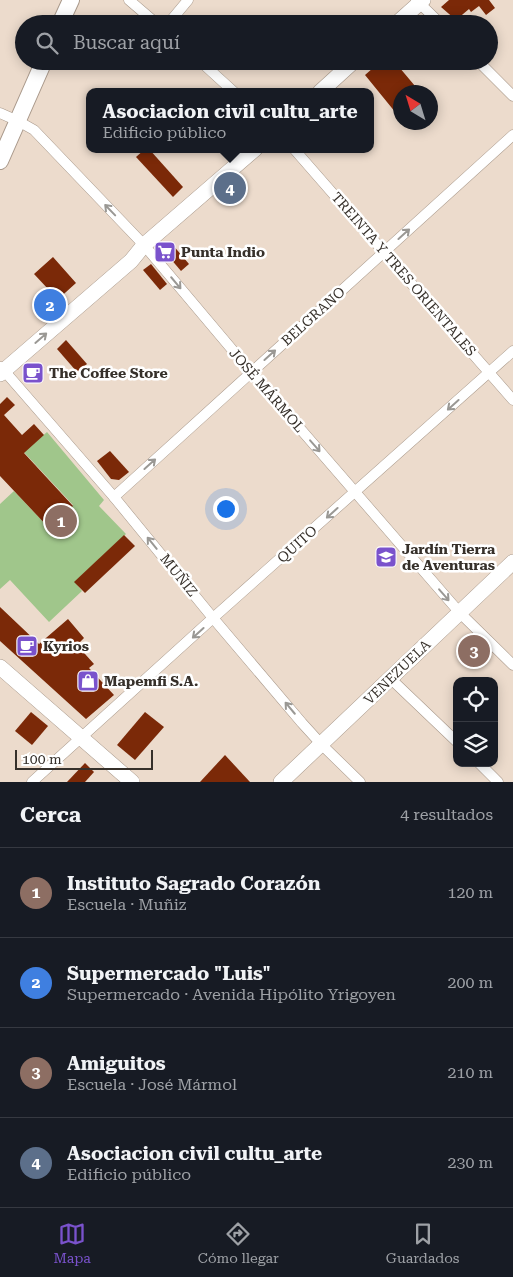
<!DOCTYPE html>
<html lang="es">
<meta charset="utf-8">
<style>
:root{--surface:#171b24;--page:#20242c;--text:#f1f3f6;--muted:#9ea1a6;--line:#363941;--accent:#7a52cc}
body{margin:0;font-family:"Roboto Serif",serif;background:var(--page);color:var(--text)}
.controls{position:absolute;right:15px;bottom:15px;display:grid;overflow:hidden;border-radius:10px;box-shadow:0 2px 12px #0003}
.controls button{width:45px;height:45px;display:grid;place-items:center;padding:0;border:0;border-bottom:1px solid var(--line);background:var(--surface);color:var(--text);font:25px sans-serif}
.compass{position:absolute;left:393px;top:85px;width:45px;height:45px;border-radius:50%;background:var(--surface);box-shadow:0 2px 12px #0003;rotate:322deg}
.scale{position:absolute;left:15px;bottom:12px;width:138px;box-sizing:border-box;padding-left:5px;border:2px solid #36302a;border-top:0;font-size:14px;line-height:18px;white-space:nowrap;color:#36302a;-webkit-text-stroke:4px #fff;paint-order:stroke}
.you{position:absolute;left:225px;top:508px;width:18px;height:18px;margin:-12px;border:4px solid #fff;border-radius:50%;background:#1a73e8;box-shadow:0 0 0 8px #1a73e833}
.badge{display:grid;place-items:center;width:32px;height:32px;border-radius:50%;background:var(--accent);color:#fff;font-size:16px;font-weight:700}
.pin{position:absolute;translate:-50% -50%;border:2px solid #fff;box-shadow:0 1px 5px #0006}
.popup{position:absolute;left:86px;top:88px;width:288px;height:65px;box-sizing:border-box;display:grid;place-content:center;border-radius:10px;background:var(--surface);filter:drop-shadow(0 1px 4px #0005);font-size:16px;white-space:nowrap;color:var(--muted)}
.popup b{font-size:19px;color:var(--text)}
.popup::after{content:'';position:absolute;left:50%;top:100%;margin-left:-10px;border:10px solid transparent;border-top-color:var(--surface)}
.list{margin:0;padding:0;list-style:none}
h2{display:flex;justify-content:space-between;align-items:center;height:65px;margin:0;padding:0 20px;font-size:21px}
h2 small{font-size:16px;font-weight:400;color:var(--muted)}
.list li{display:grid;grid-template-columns:32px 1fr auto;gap:15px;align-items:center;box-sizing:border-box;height:90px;padding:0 20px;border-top:1px solid var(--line)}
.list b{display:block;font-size:19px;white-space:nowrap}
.list p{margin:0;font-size:16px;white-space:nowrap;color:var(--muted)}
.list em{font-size:16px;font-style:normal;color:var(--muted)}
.icon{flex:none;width:28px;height:28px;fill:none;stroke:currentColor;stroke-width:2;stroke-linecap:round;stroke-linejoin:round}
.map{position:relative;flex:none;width:513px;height:782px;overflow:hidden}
.search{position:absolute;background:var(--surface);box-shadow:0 2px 12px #0003;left:15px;right:15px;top:15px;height:55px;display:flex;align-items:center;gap:12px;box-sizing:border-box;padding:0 18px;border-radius:28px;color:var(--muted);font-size:19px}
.sheet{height:425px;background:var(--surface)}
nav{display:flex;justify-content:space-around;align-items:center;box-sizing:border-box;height:70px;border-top:1px solid var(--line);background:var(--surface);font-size:14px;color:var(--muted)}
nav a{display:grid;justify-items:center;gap:2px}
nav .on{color:var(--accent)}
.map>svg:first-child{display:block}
.green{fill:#a0c68b}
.building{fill:#7b2908}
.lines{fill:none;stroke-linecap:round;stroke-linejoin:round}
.street-casing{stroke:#a9998b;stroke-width:11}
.secondary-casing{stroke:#a9998b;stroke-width:16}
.primary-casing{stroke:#a9998b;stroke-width:18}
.street{stroke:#fff;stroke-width:10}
.secondary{stroke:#fff;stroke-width:15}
.primary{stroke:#fff;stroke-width:16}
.oneway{stroke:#9a9894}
.labels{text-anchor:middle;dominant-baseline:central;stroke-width:5;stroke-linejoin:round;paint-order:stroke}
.poi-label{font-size:14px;font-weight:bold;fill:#36302a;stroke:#fff;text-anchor:start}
.street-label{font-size:14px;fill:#36302a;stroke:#fff}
</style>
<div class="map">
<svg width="513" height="782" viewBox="0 0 513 782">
<rect width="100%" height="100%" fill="#ecdbcc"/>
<polygon class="green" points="47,432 104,500 99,506 126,534 75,582 82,591 49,622 10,580 0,589 0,504 14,491 49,528 58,520 70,532 76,526 65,513 73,505 20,448 30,447"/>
<g class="building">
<polygon points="449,0 489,0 495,8 486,15 479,6 471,12 469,9 456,20 441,7"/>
<polygon points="381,61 394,61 415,86 408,92 400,92 400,118 365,75"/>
<polygon points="145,149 149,149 183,187 173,197 136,157"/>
<polygon points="172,244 189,264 181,271 164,251"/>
<polygon points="53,257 76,283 56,301 48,291 49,290 34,274"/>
<polygon points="151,264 167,284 160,290 143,270"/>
<polygon points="66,340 87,364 77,372 57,349"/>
<polygon points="7,397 15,405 4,415 22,435 34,424 44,435 24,453 73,506 49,528 0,476 0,404"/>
<polygon points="110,451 129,472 119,480 111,479 97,461"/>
<polygon points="124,535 135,546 85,593 74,582"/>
<polygon points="0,607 39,644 68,619 84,638 77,645 94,664 89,668 114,695 86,719 0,641"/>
<polygon points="31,712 48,726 32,745 15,731"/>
<polygon points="145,712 164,727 135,760 117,745"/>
<polygon points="225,755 250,782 200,782"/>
<polygon points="85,763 94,772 85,782 67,782"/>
</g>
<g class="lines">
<g class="street-casing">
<g id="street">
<polyline points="129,0 157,24"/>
<polyline points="416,0 441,24"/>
<polyline points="168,24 188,0"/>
<polyline points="200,61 234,92"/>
<polyline points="478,61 513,96"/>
<polyline points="0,113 18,121 34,130 144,245 251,372 460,613 513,665"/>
<polyline points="294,149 513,400"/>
<polyline points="1,367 114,497 213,618 302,723 322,745 360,782"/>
<polyline points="114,497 513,135"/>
<polyline points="391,679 457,742"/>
<polyline points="479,763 498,782"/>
<polyline points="32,782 213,618 513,351"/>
</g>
</g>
<g class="secondary-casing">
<g id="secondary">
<polyline points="396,24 423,0"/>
<polyline points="320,92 354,61"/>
<polyline points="0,374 131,261 144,245 255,149"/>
<polyline points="0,667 132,782"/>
<polyline points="281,782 513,562"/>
</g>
</g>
<g class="primary-casing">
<g id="primary">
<polyline points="60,24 71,0"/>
<polyline points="0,161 44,61"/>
</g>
</g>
<use href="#street" class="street"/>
<use href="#secondary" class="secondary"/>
<use href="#primary" class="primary"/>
</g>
<defs><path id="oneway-shaft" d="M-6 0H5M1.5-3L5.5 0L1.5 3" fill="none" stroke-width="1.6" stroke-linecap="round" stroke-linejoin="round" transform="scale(1.25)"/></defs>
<g class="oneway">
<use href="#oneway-shaft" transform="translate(110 210) rotate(-134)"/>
<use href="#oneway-shaft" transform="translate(404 234) rotate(-42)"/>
<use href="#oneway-shaft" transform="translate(176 283) rotate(50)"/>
<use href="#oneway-shaft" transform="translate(41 338) rotate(-41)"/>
<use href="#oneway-shaft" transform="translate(270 355) rotate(-42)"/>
<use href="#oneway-shaft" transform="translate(453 405) rotate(138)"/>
<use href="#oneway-shaft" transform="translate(315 446) rotate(49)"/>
<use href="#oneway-shaft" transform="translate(150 464) rotate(-42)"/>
<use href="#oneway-shaft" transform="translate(332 513) rotate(138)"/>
<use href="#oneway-shaft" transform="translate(152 543) rotate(-129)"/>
<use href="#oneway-shaft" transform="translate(444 595) rotate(49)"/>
<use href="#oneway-shaft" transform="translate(198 633) rotate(138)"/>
<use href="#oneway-shaft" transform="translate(290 708) rotate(-130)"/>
</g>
<defs>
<g id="supermarket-square" transform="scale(1.125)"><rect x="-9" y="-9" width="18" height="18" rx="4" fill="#7a52cc" stroke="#fff"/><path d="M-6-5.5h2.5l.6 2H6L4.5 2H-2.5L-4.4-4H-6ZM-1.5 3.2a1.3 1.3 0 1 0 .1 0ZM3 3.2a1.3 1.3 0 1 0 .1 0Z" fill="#fff"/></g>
<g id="cafe-square" transform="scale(1.125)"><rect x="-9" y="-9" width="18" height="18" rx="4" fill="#7a52cc" stroke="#fff"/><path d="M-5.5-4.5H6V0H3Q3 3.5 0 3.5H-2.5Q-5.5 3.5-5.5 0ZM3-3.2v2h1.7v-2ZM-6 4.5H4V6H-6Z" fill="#fff"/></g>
<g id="school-square" transform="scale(1.125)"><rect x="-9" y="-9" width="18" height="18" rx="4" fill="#7a52cc" stroke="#fff"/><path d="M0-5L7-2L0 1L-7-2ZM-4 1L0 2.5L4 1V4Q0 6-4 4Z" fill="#fff"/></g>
<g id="shop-square" transform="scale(1.125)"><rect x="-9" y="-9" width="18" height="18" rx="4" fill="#7a52cc" stroke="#fff"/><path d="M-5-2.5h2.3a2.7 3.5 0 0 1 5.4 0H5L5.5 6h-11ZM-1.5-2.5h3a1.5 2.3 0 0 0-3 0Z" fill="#fff"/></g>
</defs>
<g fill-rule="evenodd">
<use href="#supermarket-square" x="165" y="252"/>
<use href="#cafe-square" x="33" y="373"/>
<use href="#school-square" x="386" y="557"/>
<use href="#cafe-square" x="27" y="646"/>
<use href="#shop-square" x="88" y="681"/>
</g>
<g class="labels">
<g class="poi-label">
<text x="181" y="252">Punta Indio</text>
<text x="49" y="373">The Coffee Store</text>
<text x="402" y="549">Jardín Tierra<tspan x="402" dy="16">de Aventuras</tspan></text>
<text x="43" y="646">Kyrios</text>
<text x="104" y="681">Mapemfi S.A.</text>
</g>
<g class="street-label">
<text transform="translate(404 274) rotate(49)">TREINTA Y TRES ORIENTALES</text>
<text transform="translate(313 316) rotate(-42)">BELGRANO</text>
<text transform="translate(267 390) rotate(49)">JOSÉ MÁRMOL</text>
<text transform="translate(297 544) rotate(-42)">QUITO</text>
<text transform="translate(179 575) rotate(51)">MUÑIZ</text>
<text transform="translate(397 672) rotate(-44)">VENEZUELA</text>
</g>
</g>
</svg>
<div class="controls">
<button><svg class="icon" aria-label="locate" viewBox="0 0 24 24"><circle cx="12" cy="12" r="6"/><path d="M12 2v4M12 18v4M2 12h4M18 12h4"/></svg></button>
<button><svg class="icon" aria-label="layers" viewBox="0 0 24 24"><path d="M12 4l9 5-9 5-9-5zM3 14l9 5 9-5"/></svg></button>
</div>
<svg class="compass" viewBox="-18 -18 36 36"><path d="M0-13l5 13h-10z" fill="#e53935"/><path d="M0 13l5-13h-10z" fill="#9ea1a6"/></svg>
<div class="scale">100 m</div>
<div class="you"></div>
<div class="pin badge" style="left:61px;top:521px;background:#8d6e63">1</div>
<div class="pin badge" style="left:50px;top:305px;background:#3f7fe0">2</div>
<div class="pin badge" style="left:474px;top:651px;background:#8d6e63">3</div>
<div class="pin badge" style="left:230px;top:188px;background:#5c6f8a">4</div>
<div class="popup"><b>Asociacion civil cultu_arte</b>Edificio público</div>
<div class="search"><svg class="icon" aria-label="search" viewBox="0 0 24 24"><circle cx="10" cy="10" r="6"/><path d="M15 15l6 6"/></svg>Buscar aquí</div>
</div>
<section class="sheet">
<h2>Cerca<small>4 resultados</small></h2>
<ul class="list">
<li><span class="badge" style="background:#8d6e63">1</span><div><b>Instituto Sagrado Corazón</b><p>Escuela · Muñiz</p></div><em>120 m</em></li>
<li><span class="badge" style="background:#3f7fe0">2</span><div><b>Supermercado &quot;Luis&quot;</b><p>Supermercado · Avenida Hipólito Yrigoyen</p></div><em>200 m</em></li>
<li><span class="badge" style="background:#8d6e63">3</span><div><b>Amiguitos</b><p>Escuela · José Mármol</p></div><em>210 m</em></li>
<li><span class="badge" style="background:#5c6f8a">4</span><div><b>Asociacion civil cultu_arte</b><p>Edificio público</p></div><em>230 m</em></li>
</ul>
</section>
<nav>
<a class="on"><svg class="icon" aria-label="map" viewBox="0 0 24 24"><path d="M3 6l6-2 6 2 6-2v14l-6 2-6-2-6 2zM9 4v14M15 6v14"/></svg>Mapa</a>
<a><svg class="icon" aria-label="directions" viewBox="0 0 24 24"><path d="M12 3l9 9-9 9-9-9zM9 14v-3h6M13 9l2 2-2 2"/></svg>Cómo llegar</a>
<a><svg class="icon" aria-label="saved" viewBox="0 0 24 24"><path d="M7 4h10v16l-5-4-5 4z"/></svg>Guardados</a>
</nav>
